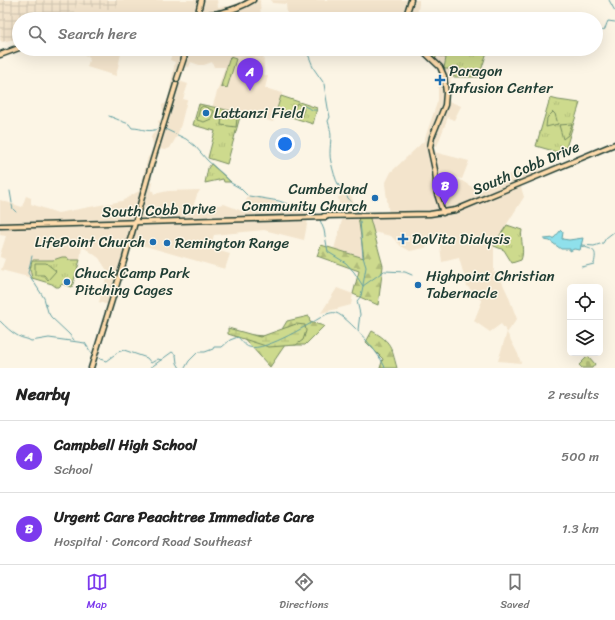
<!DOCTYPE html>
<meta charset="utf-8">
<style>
:root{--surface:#fff;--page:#f2f2f2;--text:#222;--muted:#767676;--line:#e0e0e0;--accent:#7c3aed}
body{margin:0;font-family:Sriracha,sans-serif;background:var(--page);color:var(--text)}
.controls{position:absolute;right:12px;bottom:12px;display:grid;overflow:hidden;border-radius:6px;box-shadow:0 4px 16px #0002}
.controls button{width:36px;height:36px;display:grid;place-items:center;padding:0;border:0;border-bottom:1px solid var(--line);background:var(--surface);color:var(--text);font:20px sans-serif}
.you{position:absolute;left:285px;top:144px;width:14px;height:14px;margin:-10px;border:3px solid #fff;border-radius:50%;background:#1a73e8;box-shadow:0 0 0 6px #1a73e833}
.badge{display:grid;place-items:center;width:26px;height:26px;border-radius:50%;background:var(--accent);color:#fff;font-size:13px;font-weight:700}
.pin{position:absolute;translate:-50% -33px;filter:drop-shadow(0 1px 2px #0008)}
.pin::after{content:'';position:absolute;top:21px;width:14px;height:12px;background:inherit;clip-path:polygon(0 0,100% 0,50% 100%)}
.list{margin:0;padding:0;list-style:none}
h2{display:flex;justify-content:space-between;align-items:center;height:52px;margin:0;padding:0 16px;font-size:17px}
h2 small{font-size:13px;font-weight:400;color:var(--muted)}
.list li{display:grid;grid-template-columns:26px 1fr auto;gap:12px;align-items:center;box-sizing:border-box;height:72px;padding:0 16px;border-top:1px solid var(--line)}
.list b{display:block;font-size:15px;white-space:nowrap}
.list p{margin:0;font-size:13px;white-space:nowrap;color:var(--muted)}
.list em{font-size:13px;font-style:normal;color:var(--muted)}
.icon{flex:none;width:22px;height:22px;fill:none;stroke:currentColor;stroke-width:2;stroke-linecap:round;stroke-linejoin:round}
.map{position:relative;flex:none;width:615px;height:368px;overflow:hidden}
.search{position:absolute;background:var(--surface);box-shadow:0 4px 16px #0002;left:12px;right:12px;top:12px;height:44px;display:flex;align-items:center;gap:10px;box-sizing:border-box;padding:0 14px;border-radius:22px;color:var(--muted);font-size:15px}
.sheet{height:196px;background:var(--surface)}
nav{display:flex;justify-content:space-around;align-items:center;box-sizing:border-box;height:56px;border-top:1px solid var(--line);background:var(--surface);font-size:11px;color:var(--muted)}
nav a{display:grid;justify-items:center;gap:2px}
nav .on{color:var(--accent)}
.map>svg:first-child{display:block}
.built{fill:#f3e4cc}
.industrial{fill:url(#industrial-grid)}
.forest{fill:url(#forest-firs);stroke:#768c60}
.wetland{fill:url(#wetland-marsh);stroke:#768c60}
.cemetery{fill:url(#cemetery-stones);stroke:#768c60}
.park{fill:url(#park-tufts);stroke:#768c60}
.pitch{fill:#cdda8d;stroke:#768c60}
.water{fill:#8fe0eb;stroke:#629fa2}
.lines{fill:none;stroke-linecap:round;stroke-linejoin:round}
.stream{stroke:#629fa2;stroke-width:1}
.major-casing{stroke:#1f3d34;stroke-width:7}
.major{stroke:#fedbac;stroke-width:4}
.rail{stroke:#1f3d34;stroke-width:1;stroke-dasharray:6 3;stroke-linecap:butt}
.poi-dot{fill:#1f6fb2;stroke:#fcf5e5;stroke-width:1.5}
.labels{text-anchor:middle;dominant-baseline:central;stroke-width:3;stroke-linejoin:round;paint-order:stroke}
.poi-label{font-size:15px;fill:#1f3d34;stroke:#fcf5e5;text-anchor:start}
.street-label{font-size:15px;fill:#1f3d34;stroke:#fcf5e5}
</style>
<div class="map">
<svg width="615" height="368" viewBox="0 0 615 368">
<defs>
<pattern id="industrial-grid" width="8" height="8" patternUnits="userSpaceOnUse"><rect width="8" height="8" fill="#f3e4cc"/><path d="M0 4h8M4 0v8" fill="none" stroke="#d0c4b0"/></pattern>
<pattern id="forest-firs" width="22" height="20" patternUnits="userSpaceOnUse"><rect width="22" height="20" fill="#cdda8d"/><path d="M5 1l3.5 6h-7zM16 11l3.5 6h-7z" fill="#b0bc7a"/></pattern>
<pattern id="wetland-marsh" width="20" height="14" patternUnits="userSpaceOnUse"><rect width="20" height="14" fill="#cdda8d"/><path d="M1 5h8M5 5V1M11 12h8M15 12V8" fill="none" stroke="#b0bc7a"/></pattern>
<pattern id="cemetery-stones" width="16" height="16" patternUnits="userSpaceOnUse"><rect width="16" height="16" fill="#cdda8d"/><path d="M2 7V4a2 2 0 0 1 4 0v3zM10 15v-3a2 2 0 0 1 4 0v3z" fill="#b0bc7a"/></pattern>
<pattern id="park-tufts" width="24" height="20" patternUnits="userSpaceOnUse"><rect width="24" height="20" fill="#cdda8d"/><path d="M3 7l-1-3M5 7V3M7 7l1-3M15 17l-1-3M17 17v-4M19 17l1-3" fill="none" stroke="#b0bc7a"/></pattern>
</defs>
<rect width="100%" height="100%" fill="#fcf5e5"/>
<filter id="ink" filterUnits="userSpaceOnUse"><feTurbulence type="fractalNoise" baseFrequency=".025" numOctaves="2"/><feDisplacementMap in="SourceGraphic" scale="8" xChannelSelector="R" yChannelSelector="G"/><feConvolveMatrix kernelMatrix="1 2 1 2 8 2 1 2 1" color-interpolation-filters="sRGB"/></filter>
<g filter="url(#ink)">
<g class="built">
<polygon points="93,0 217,0 218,7 230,6 245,0 260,0 261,19 71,19 76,1"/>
<polygon points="271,0 419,0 419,4 417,15 414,14 413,19 305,19 287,14 286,4 272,3"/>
<polygon points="46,49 122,49 116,76 87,67 90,57 77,52 60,55 46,51"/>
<polygon points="173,49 263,49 264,66 262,74 268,76 265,88 282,93 281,96 317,108 313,124 277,112 273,122 241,113 227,164 208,158 215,131 193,125 199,104 212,108 225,67 214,67 212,62 204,65 199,65 191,62 189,67 183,66 179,81 188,84 183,99 187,100 181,124 177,136 170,148 165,150 159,149 149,181 153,183 151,191 153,191 154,194 168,191 200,190 197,195 193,207 201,208 224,204 242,211 248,196 268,199 278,203 299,206 310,209 304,240 264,230 214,235 210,248 230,254 225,269 131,242 108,305 99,302 108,272 99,258 82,246 80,260 32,260 30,269 32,278 1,270 5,259 0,257 0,255 6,236 0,235 0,200 22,207 26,196 31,198 31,204 58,213 122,201 139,191 148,157 150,155 153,146 152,139 151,138 152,135 157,130 159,124 158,121 161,120 163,113 162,105 166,103 169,94 175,62 170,60"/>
<polygon points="437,55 444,57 447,59 444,63 445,69 453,69 454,77 450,79 453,89 450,89 450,94 446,94 446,100 461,106 454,120 448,117 437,146 430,145 430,151 469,161 462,179 445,174 445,176 462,181 472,187 540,164 545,174 520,184 524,197 496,241 494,246 494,271 492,272 498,273 508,295 517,319 507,333 518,354 521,363 498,361 507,332 501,324 490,332 474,321 482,301 467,286 459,258 442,262 439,238 425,248 410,251 401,246 391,236 373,232 369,215 389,215 385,184 391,172 424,141 438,100 438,87 444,87 444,78 434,63"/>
<polygon points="350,192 358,216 364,258 334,249 343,217 341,217 338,197"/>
<polygon points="337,288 353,294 351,305 321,313"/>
</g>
<polygon class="industrial" points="0,0 118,0 116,9 99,9 77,3 72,19 19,19 19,38 2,42 0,40"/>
<g class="forest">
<polygon points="369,215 383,266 378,305 353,294 359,271 317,256 321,245 364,258 358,216"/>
<polygon points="309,316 310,322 324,326 305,345 285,345 270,367 240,334 264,336 281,331 287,321"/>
<path d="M372,331C392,342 391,347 397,368H380L383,359L366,342Z"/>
</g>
<polygon class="wetland" points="296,324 305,325 306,331 303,340 296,345 269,347 228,334 228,328 260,337"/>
<polygon class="cemetery" points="589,357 595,364 592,368 582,368 579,365 586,358"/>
<g class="park">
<polygon points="420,49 479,49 487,52 479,77 454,77 453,69 445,69 444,68 446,58 437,55 435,60"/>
<polygon points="230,57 236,59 227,88 221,86"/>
<polygon points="281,96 317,108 313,124 276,112"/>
<polygon points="550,98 558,100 580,103 564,154 536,146"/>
<polygon points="199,104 241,113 227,164 208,158 215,131 193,125"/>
<polygon points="211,164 231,182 224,182 223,179 205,183 208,168"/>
<path d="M507,225L522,230C520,240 525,251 521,260L512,263L504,250L494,246L496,241Z"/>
<polygon points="62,257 67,257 69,260 80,260 72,287 62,284 59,287 56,287 52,284 32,278 30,269 32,260 53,260"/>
</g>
<g class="pitch">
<polygon points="297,103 304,109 301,117 292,113"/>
<polygon points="203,106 214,111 211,119 204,122 197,120 200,108"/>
<polygon points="553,112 555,114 558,124 546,127 547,118"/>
<polygon points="222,116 237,118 236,127 221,125"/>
<polygon points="572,124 568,135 563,139 559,125"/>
<polygon points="35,263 46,263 56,271 48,280 44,275 35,275"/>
</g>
<polygon class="water" points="561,230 563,232 562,239 569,240 583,238 580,250 574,249 570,251 570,249 561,249 550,241 544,240 544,239 554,238"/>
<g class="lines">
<g class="stream">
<polyline points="609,0 615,11"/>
<path d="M596,29C607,34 604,28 608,21L615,22"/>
<polyline points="306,49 312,64"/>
<polyline points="312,65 314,69 323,82"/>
<polyline points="324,84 328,108 330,117 328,121 330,128"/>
<polyline points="302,105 313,110 316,110"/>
<polyline points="109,116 119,120"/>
<path d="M121,121L129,124L132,128C143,128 149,134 159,128"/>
<polyline points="165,129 186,139 195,146 207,160 226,177 231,183 240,188 247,195"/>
<path d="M330,129C333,137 328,151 331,162C333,170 335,179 339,186C345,196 354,203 359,213"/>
<polyline points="10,191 12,203"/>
<polyline points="249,196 279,201 296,207"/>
<polyline points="12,205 13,209 16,212"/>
<path d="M297,207C304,205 314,209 317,215"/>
<polyline points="320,220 324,230 328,252 346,263 354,272 363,286"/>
<polyline points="360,221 363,257 366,267 363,285"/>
<polyline points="582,245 594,246 603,243 606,238 615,231"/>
<path d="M581,246C595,250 597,250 594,264L582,267"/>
<polyline points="32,256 28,273 44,298 48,312 51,317 69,334 74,340"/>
<polyline points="385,271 405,272 412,275"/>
<path d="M0,321C6,327 11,332 18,336C23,339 27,338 31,341L49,338L85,343L92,354"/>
<polyline points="358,330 360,314 357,301 361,296 363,286 384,271"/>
<polyline points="97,356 100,359 106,361 118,352 124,350 147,358 151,363 158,359 161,360"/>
<polyline points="150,368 172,352 176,355 177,363 180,368"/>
<path d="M185,368L189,361L198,352H205L213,349L214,347H222L230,340L238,337C241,340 245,346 249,347C266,352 312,322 327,314C330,313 333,312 336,313C347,316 383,357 385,368"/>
</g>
<g class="major-casing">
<g id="major">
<polyline points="197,17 201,0"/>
<path d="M173,19C201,16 229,15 253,0"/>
<polyline points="405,19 411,0"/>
<polyline points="421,49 440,67 444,76 446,93 445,105 432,137 430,147 435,170 437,194 443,213"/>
<polyline points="0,55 19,48"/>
<polyline points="177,79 187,49"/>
<polyline points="324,216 430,214 456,210 615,144"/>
<polyline points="0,226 326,217"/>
<polyline points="91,368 125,258 150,169 176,84"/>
</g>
</g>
<use href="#major" class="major"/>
<g class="rail">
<polyline points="137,19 220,10 236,6 246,0"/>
<polyline points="0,51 19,44"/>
</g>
</g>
</g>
<g class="poi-dot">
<path d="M438 74h4v4h4v4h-4v4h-4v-4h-4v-4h4z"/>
<circle cx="206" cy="113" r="4"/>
<circle cx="375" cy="198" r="4"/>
<path d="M401 233h4v4h4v4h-4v4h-4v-4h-4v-4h4z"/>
<circle cx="153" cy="242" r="4"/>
<circle cx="167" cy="243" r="4"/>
<circle cx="67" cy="282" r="4"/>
<circle cx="418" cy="285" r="4"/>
</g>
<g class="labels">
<g class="poi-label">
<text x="449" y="71">Paragon<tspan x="449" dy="17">Infusion Center</tspan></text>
<text x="214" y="113">Lattanzi Field</text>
<text x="367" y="189" text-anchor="end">Cumberland<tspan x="367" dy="17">Community Church</tspan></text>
<text x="412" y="239">DaVita Dialysis</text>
<text x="145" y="242" text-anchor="end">LifePoint Church</text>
<text x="175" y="243">Remington Range</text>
<text x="75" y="273">Chuck Camp Park<tspan x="75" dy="17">Pitching Cages</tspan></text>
<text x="426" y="276">Highpoint Christian<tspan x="426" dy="17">Tabernacle</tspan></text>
</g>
<g class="street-label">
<text transform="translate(526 168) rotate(-23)">South Cobb Drive</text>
<text transform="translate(159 210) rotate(-2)">South Cobb Drive</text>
</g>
</g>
</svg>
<div class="controls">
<button><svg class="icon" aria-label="locate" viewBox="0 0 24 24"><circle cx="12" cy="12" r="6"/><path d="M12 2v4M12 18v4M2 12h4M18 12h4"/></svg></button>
<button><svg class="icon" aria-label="layers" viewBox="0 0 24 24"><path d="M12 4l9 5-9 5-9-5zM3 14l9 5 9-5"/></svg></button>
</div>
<div class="you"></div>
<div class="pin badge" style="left:250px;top:91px">A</div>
<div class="pin badge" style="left:445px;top:205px">B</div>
<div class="search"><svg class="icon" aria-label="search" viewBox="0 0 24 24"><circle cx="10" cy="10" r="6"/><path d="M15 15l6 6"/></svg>Search here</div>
</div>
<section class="sheet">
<h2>Nearby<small>2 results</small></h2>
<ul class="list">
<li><span class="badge">A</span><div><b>Campbell High School</b><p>School</p></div><em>500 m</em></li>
<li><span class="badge">B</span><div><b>Urgent Care Peachtree Immediate Care</b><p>Hospital · Concord Road Southeast</p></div><em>1.3 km</em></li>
</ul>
</section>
<nav>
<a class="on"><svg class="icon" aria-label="map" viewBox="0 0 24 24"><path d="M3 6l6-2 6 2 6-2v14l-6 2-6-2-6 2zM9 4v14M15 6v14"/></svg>Map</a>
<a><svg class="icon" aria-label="directions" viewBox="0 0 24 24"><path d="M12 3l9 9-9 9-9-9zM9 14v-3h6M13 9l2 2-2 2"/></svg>Directions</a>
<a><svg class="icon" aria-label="saved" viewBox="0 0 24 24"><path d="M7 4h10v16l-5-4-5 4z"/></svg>Saved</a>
</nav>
